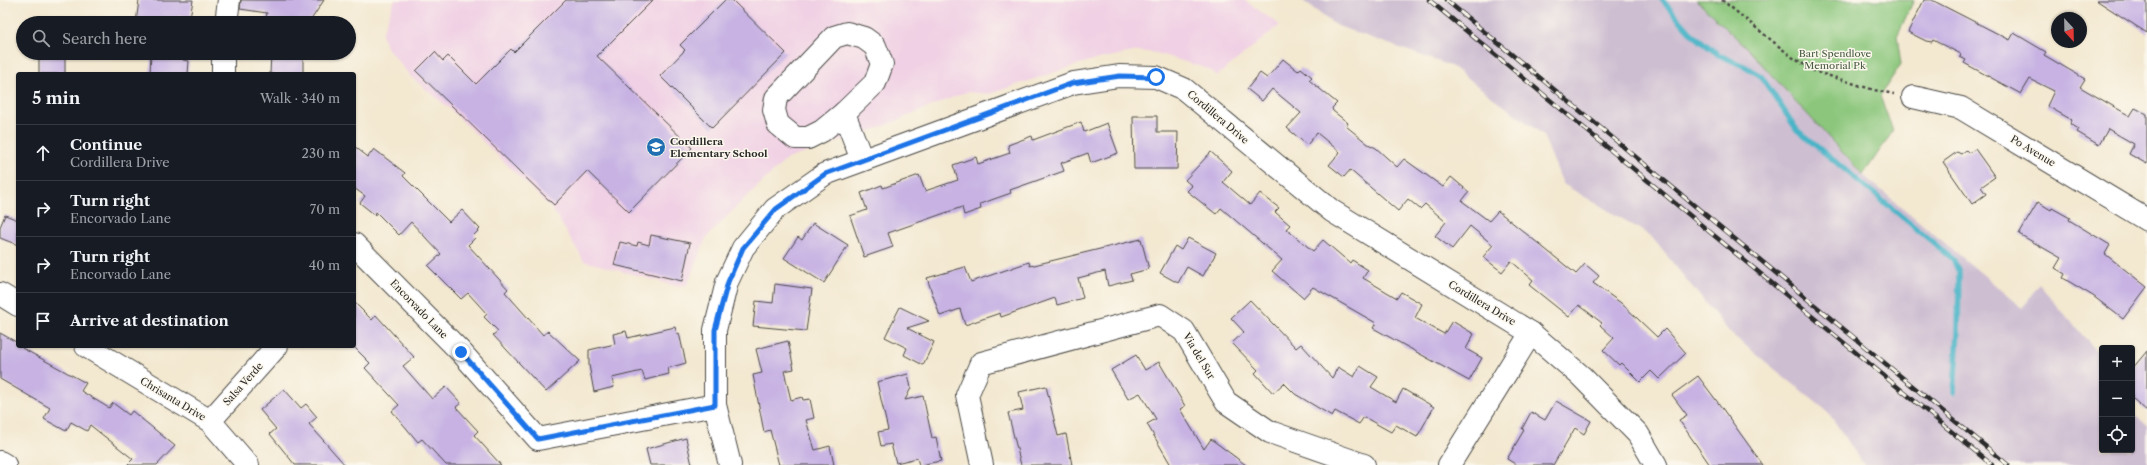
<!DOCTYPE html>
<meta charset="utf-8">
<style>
:root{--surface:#171b24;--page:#242831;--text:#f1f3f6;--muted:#9ea1a6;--line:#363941}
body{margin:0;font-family:"Libre Caslon Text",serif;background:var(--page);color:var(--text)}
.controls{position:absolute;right:12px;bottom:12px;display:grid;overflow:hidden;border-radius:4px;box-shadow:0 1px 3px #0004}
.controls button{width:36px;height:36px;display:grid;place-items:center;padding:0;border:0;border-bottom:1px solid var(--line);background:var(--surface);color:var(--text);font:20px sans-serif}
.compass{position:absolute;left:2051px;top:12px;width:36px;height:36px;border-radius:50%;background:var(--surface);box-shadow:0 1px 3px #0004;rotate:158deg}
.stop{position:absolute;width:12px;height:12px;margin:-9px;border:3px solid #1a73e8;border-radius:50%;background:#fff}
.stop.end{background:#1a73e8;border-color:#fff;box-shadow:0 1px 4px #0008}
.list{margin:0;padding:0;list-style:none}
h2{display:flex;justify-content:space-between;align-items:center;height:52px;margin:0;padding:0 16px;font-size:17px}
h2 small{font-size:13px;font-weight:400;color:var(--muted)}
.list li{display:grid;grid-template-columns:26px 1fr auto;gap:12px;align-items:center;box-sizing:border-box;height:56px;padding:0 16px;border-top:1px solid var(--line)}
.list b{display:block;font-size:15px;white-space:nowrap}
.list p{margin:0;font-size:13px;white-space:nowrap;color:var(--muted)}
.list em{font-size:13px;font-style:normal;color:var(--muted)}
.icon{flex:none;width:22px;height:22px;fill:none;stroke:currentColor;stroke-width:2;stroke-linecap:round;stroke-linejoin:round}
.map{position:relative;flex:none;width:2147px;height:465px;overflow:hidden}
.search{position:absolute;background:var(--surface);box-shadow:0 1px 3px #0004;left:16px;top:16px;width:340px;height:44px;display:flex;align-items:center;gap:10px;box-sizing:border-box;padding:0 14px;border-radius:22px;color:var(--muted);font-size:15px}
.panel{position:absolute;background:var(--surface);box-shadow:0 1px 3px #0004;left:16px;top:72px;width:340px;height:276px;border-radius:4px}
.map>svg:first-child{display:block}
.built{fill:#f0d0e4}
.industrial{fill:#cebed1}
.green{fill:#8bc67b;stroke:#5b7853}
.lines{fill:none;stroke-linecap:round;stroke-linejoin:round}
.stream{stroke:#49b4c7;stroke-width:5.5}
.building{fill:#c7b2e3}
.minor-casing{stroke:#494744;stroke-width:24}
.major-casing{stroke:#494744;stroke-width:24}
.path{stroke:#494744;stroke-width:2.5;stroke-dasharray:3 3;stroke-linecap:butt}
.minor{stroke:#fff;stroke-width:22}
.major{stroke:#fff;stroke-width:22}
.rail-casing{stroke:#2b2b2b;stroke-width:4.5}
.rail{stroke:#fbf7ec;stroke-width:3;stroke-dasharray:9;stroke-linecap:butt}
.route{stroke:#1a73e8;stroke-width:5}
.labels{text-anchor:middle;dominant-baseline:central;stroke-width:3;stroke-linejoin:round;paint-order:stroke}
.park-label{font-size:10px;fill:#485a43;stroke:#fbf7ec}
.street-label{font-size:10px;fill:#2b2b2b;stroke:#fbf7ec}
.poi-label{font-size:10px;font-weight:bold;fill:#2b2b2b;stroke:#fbf7ec;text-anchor:start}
</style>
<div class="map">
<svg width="2147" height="465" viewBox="0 0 2147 465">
<rect width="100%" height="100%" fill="#fbf7ec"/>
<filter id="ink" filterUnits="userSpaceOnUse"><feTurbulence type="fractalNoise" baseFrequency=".025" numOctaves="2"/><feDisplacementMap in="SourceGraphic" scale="8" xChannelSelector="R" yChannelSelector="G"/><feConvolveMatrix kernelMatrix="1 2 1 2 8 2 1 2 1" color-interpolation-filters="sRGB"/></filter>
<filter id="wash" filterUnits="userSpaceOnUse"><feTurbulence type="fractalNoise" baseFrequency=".012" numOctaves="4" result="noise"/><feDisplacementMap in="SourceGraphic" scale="16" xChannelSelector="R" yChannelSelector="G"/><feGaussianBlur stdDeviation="0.9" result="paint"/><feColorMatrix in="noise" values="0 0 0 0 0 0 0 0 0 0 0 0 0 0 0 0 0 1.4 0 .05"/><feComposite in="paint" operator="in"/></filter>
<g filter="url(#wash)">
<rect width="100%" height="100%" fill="#f3e8d0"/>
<polygon class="built" points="395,0 1244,0 1280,25 1217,76 1208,69 1157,53 1138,51 1089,61 989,94 966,92 879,128 787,159 744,199 706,238 687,285 676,286 584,261 553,210 449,108 411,77 385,45 382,33"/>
<polygon class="industrial" points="1302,0 1696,0 1747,48 1863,175 2023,308 2039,284 2101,357 2102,450 2132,450 2132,413 2147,425 2147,465 1864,465 1828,412 1730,333 1650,235 1563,184 1543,135 1451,66 1335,25"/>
<polygon class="green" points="1696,0 1914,0 1897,36 1901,64 1880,96 1893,131 1863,175 1747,48"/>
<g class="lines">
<polyline class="stream" points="1662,0 1691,33 1719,55 1746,67 1761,76 1797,130 1953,259 1959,272 1958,333 1954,392"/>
</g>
<g id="blocks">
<g class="building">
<polygon points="139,0 193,0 190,18 178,16 177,23 136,23"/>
<polygon points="241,0 324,0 311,20 308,19 308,23 265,23 267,13 240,9"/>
<polygon points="566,0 653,0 597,56 692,148 629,212 587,171 554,205 416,71 435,52 443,61 448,56 476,84 511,49 514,52"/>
<polygon points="725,0 732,0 786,53 712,128 660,76 685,50 680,45"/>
<polygon points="1924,0 1932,0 2010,40 2014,33 2046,52 2044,55 2085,79 2080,87 2130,116 2135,108 2147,114 2147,164 2129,154 2134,144 2108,129 2099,145 2077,132 2079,129 2070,124 2072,120 2047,106 2054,91 2030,79 2021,94 1964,63 1966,60 1960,57 1961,54 1933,40 1932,42 1926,41 1908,32"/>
<polygon points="2096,0 2147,0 2147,33"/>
<rect x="39" y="53" width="26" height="21"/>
<polygon points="151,53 183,53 183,60 189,61 188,74 150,74"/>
<polygon points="271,53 294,53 294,56 303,57 303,74 270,74"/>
<polygon points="1283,59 1298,71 1301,68 1312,77 1309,80 1337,103 1332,108 1333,111 1348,123 1346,126 1368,144 1376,148 1397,167 1404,159 1443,187 1451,177 1469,192 1462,201 1489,221 1498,211 1576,274 1585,264 1599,276 1593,283 1621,303 1657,337 1665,329 1686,353 1659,379 1651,371 1640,382 1621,363 1619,365 1603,350 1614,338 1600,325 1602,323 1579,305 1569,317 1529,285 1533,280 1511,261 1502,272 1483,257 1493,245 1470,226 1452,249 1435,236 1446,222 1425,204 1420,209 1408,199 1398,211 1350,170 1344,177 1329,165 1340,152 1317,133 1307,145 1287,128 1301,113 1272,89 1262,101 1247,89 1260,73 1267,78"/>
<polygon points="1133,116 1157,116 1157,132 1178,132 1177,169 1134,169"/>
<polygon points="1081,122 1084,132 1107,123 1118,153 1091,163 1088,153 1061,163 1064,171 1010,190 1011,193 980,204 981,209 964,215 962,207 888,233 893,247 864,257 850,216 867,210 861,193 882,185 883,188 919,175 925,191 958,180 953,165 976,157 978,164 1010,153 1008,145 1032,136 1033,140"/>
<polygon points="354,146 368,157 374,149 405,173 403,176 449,222 462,210 480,229 474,235 476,237 468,245 508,289 505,292 543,335 548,331 580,361 546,392 493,335 498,331 484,317 487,314 468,293 461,299 428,266 441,254 411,222 399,235 376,212 375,215 360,203 365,196 354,188"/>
<polygon points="1975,149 1995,177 1981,187 1986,194 1972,204 1943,162 1957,152 1961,154 1966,150 1969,153"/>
<polygon points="1211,152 1232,171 1223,182 1250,205 1260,193 1279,208 1275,212 1290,225 1286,229 1313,251 1323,240 1350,263 1352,260 1368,270 1363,278 1397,298 1401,292 1422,304 1415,318 1444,334 1452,321 1474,334 1466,349 1482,358 1469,381 1373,328 1376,323 1313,287 1303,298 1272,271 1282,260 1221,208 1216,214 1187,191 1192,186 1185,180"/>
<polygon points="2038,202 2051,210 2052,208 2070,218 2069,220 2110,245 2105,254 2147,287 2123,319 2093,296 2063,278 2065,274 2055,268 2061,258 2019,234"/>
<polygon points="5,215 18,220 18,245 0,238 0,227"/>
<polygon points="813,223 848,245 824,283 784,258 798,237 802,240"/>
<polygon points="651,235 690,243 682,281 614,265 620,242 637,246 638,242 649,245"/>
<polygon points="1188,238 1216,253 1203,276 1187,267 1178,283 1160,273 1175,246 1181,250"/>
<polygon points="1141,239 1149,269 1130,274 1132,280 1108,286 1105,271 1078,278 1083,298 1057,305 1055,298 1001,317 1000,313 965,325 960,309 940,316 927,278 965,267 971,282 1029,262 1030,266"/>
<polygon points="775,284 812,289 806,331 753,326 756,301 773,303"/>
<polygon points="1250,300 1296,348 1301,344 1332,378 1338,367 1354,377 1360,366 1378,377 1371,387 1396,402 1403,389 1434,407 1417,437 1396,425 1391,432 1364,417 1359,424 1335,411 1332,416 1295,394 1284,383 1273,393 1255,373 1258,370 1232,343 1244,332 1231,318"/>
<polygon points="354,302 372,320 376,315 414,357 403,366 432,399 446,387 461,403 456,407 478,431 474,435 501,465 446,465 422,439 418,442 392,411 399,405 365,368 370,363 354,347"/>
<polygon points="900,307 929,321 907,328 934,342 923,365 904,355 907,348 885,337"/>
<polygon points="675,327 677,334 679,333 686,363 668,368 669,374 645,380 642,371 612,378 614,387 594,392 589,365 589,350 615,344 613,334 626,331 628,338"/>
<polygon points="0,333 18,343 18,346 23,346 22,348 86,383 81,391 109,408 113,403 129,415 132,411 175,446 157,465 127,465 133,459 90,425 87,431 71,422 66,431 44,419 50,408 0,379"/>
<polygon points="788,341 794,369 784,371 791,400 802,397 803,400 810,399 814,418 806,420 815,450 830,446 834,465 779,465 770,430 764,432 753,375 762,373 756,349"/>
<polygon points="2147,351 2147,411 2132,398 2132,369"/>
<polygon points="1136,355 1145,370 1159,362 1185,406 1180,409 1204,449 1211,439 1246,465 1171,465 1147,424 1156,419 1140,393 1128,399 1111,370"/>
<polygon points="908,374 911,388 905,400 923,396 932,438 936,437 941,461 919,465 917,458 896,463 891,444 881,446 878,432 888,430 877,382"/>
<polygon points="1698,376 1722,408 1763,465 1710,465 1679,420 1687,415 1672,395"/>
<polygon points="1046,386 1058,436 1066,434 1072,465 1021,465 1008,413 1023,410 1019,392"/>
<polygon points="284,389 301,408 306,404 317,417 309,424 345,465 295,465 270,434 276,429 260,410"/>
<polygon points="1556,401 1591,421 1584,434 1575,428 1553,465 1517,465 1507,459 1524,430 1522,429 1531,412 1545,420"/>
<polygon points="686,438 692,465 650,465 646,449"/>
</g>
</g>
</g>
<g filter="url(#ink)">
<use href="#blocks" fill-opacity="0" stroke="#494744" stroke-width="1"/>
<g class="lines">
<g class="minor-casing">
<g id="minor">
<polyline points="226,23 229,0"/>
<polygon points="847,33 864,38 875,46 882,64 875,83 844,113 822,131 808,138 795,138 778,124 774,110 776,98 834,37"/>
<polyline points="223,53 223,74"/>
<polyline points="1913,97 1961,108 2147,220"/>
<polyline points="844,113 862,160"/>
<polyline points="354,244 461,352 538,439 715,405"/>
<polyline points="0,294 18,305"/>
<polyline points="86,346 210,421 248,465"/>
<polyline points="210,421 277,346"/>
<polyline points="730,465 715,405 715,330 727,282 743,248 775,209 825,174 1073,83 1119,76 1156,77 1184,89 1332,211 1531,333 1581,376 1638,434 1656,465"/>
<polyline points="982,465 967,395 981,363 1160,315 1184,331 1226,402 1270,432 1364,465"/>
<polyline points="1449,465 1531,333"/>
</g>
</g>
<g class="major-casing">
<polyline id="major" points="0,462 5,465"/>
</g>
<polyline class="path" points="1722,0 1792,57 1814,71 1874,90 1894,94"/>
<use href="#minor" class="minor"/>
<use href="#major" class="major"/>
<g class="rail-casing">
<g id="rail">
<polyline points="1429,0 1992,465"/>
<polyline points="1446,0 2008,465"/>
</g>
</g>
<use href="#rail" class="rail"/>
</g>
</g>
<g class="lines" filter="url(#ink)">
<polyline class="route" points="461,352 538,439 715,405 715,330 728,282 743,248 776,209 825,174 1073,83 1120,76 1156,77"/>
</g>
<defs>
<g id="school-disc" transform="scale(1)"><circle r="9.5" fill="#1f6fb2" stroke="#fbf7ec"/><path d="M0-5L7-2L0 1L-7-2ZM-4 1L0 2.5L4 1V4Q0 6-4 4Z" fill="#fff"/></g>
</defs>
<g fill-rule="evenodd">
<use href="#school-disc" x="656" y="147"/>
</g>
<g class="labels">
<g class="park-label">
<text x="1835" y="53">Bart Spendlove<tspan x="1835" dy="12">Memorial Pk</tspan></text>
</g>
<g class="street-label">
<text transform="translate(1218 117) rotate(40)">Cordillera Drive</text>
<text transform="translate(2033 151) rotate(31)">Po Avenue</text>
<text transform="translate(1482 303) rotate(31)">Cordillera Drive</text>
<text transform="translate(419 309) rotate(46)">Encorvado Lane</text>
<text transform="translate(1199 356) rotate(59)">Via del Sur</text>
<text transform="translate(243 384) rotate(-48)">Salsa Verde</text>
<text transform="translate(173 399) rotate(31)">Chrisanta Drive</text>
</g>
<g class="poi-label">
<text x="670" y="141">Cordillera<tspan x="670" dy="12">Elementary School</tspan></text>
</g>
</g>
</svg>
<div class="controls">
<button>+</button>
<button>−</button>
<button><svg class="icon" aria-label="locate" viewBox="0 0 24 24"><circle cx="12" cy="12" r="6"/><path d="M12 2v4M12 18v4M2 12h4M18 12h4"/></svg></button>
</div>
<svg class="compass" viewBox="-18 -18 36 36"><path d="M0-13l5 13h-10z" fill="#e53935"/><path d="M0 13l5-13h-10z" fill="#9ea1a6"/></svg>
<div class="stop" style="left:1156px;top:77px"></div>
<div class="stop end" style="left:461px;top:352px"></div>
<div class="search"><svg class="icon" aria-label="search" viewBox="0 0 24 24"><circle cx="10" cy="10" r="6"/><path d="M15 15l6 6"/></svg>Search here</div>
<section class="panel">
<h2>5 min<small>Walk · 340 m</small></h2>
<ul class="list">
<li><svg class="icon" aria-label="ahead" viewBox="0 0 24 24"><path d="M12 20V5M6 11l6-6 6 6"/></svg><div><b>Continue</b><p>Cordillera Drive</p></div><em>230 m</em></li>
<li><svg class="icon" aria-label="right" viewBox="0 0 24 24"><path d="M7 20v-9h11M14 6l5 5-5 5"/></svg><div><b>Turn right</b><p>Encorvado Lane</p></div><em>70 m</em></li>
<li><svg class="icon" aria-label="right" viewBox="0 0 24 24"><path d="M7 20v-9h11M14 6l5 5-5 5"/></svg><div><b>Turn right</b><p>Encorvado Lane</p></div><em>40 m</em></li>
<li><svg class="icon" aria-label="arrive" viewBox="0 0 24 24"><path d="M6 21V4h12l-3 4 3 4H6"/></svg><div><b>Arrive at destination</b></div></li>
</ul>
</section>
</div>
